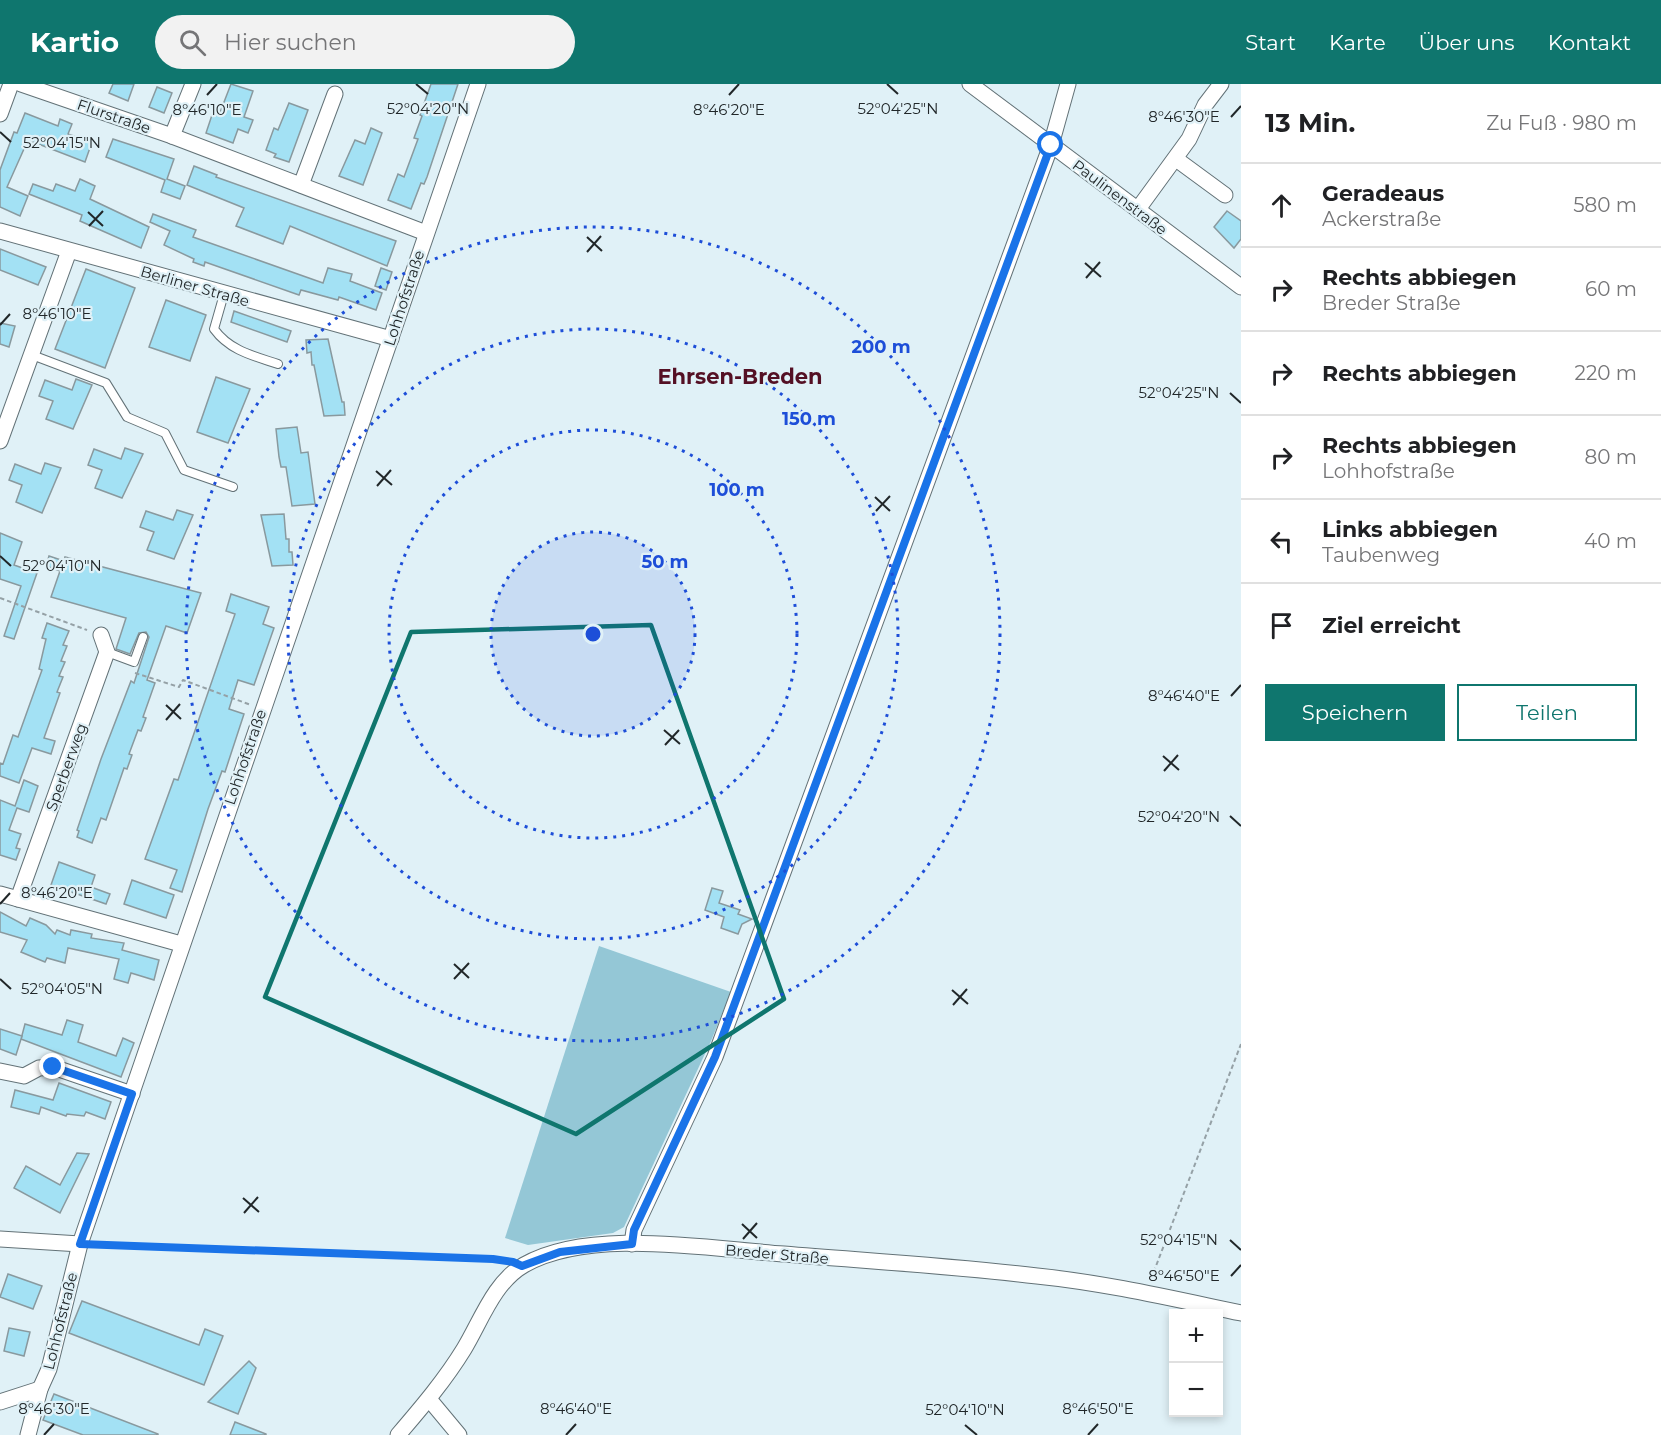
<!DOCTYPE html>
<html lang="de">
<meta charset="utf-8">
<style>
:root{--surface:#fff;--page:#f2f2f2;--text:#202124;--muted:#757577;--line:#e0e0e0;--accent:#0f766e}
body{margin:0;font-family:Montserrat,sans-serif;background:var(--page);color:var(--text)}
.controls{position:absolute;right:18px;bottom:18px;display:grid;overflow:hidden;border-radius:0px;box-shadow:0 3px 9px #0003}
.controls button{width:54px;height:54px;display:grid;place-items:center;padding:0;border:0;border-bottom:2px solid var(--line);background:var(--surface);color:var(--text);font:30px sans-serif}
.stop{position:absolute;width:18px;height:18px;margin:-14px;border:4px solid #1a73e8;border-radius:50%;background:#fff}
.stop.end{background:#1a73e8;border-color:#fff;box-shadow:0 2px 6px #0008}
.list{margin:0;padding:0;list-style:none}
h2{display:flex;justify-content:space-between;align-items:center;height:78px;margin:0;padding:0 24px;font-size:26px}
h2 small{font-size:20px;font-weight:400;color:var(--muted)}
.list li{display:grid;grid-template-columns:39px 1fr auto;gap:18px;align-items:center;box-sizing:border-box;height:84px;padding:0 24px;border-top:2px solid var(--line)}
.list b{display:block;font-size:22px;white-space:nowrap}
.list p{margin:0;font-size:20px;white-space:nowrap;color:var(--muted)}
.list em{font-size:20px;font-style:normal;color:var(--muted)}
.actions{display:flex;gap:12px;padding:18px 24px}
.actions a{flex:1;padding:14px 0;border:2px solid var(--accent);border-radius:0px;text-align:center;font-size:21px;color:var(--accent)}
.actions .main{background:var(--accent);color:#fff}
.icon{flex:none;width:33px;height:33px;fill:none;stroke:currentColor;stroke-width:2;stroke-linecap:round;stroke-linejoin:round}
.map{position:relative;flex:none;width:1241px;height:1351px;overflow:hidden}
header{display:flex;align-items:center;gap:36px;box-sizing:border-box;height:84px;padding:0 30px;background:var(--accent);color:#fff}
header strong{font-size:28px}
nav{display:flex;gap:33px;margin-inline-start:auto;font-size:21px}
.search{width:420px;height:54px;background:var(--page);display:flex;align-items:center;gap:15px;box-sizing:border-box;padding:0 21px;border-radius:33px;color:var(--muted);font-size:22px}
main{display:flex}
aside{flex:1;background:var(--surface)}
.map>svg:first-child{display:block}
.green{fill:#94c7d6}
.building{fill:#a3e1f4;stroke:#89999e;stroke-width:1.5}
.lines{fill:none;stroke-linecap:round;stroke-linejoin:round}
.lane-casing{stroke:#637277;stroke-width:10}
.street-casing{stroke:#637277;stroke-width:17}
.path{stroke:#95a1a6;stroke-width:2;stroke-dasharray:4.5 3;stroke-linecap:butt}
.lane{stroke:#fff;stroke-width:8}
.street{stroke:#fff;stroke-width:15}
.route{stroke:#1a73e8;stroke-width:8}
.marked{fill:none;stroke:#0f766e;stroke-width:4.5;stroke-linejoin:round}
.ticks{fill:none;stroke:#212729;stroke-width:2}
.ring{fill:none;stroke:#1d4ed8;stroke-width:3;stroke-dasharray:3 6}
.labels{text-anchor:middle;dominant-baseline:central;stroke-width:4.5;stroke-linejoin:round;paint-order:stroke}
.street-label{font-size:15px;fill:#212729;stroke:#e0f1f7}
.district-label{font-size:21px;font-weight:bold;fill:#541024;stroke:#e0f1f7}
.ticks-label{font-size:15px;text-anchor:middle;fill:#212729;stroke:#e0f1f7;stroke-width:4.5;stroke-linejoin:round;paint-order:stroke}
.centre{fill:#1d4ed8;stroke:#e0f1f7;stroke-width:3}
.ring-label{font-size:18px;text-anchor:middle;font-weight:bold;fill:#1d4ed8;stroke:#e0f1f7;stroke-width:4.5;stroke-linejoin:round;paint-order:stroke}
</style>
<header>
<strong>Kartio</strong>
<div class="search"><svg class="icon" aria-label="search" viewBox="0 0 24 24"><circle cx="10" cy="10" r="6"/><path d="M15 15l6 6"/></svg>Hier suchen</div>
<nav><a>Start</a><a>Karte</a><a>Über uns</a><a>Kontakt</a></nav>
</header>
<main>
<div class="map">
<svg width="1241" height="1351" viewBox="0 0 1241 1351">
<rect width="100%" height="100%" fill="#e0f1f7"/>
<polygon class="green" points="599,862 731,908 711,957 624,1143 613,1149 528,1161 505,1154"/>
<g class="building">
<polygon points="113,0 134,0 128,17 109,9"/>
<polygon points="231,0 253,7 244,33 253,36 248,49 238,45 233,59 206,49 213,28 219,31"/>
<polygon points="431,0 458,0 427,93 424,100 421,99 411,125 388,116 398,90 404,93 418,55 414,54 422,32 420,31"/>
<polygon points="157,3 172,9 164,29 149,23"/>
<polygon points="289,19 308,26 289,78 274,73 276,70 266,66 274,44 278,46"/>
<polygon points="25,29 58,42 60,35 72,40 68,50 92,58 85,78 28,56 7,103 28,112 20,132 0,123 0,86 14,48 17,49"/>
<polygon points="371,44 382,49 363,101 339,92 355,56 365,60"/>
<polygon points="113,55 174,75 167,95 185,102 180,115 161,108 165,96 106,73"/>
<polygon points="194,82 217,91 216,93 396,157 387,182 290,142 283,160 236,142 244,124 187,101"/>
<polygon points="80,95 95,102 90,115 149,143 141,164 80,137 82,131 29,110 33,100 53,107 56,100 75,107"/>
<polygon points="1227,127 1241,137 1241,155 1234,164 1214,143"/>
<polygon points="153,130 196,146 193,153 323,199 328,184 352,190 350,197 382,209 376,226 339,213 338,216 301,206 299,211 205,178 204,182 193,178 194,175 164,161 170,147 150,138"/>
<polygon points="0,165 46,183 38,201 0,186"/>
<polygon points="381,184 392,188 386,206 375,202"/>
<polygon points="86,185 135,204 105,284 55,265"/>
<polygon points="166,216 206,231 190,277 149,263"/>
<polygon points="234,227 291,247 287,258 231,238"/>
<polygon points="0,239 15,242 9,263 0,260"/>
<polygon points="328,255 342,318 344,318 345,331 324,332 314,281 312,281 311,268 307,269 306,256"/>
<polygon points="216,293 250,305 228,359 197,348"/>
<polygon points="76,295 92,301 73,345 46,335 53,317 39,312 45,296 72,306"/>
<polygon points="297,343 301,369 308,368 315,420 292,422 286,383 281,383 279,373 276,345"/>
<polygon points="125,364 143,370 122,414 95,404 102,386 88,381 94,365 121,375"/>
<polygon points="45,379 61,384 42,429 16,418 22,401 9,396 15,380 41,390"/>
<polygon points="177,426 193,431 174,475 147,466 154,448 140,443 146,427 173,436"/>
<polygon points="284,430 286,455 289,455 289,468 292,468 293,481 272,482 261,431"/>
<polygon points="0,449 22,458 14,481 37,489 14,555 4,552 21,502 0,495"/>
<polygon points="49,472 64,477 65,473 201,509 187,549 166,542 147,596 155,599 143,633 146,634 141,647 138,646 129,670 132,671 127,685 124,684 106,736 101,734 92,759 77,753 79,747 77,746 101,675 131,597 134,599 149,553 146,548 139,549 130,570 116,565 126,534 51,513 60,487 46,482"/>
<polygon points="231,510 269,523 263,540 274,544 254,601 238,596 229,625 244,630 225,688 222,687 208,725 182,808 170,804 177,786 145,775 174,695 178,696 235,530 226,527"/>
<polygon points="47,539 69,547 63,561 67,562 61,577 65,578 59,592 63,593 57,608 60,609 44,654 55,657 51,670 32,664 19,699 0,692 0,679 3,680 13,651 18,653 42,586 39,585 46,555 42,554"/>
<polygon points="24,696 38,702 29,728 17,724 9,746 21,750 16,764 20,765 16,776 0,771 0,716 15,722"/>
<polygon points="59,778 95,791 91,803 110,810 106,820 51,801"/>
<polygon points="132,796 174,811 166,834 124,820"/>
<polygon points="712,804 723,807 719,819 740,826 738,830 752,835 742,840 738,850 721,844 724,833 705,826"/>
<polygon points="0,828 26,842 30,834 46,841 55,850 57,846 70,851 71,846 92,850 91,854 124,859 122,866 159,876 154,896 131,889 128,899 114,895 119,875 68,864 65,879 47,874 45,878 21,868 27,856 0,848"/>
<polygon points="67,936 83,941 78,958 116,972 123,954 134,959 121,993 21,955 25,940 62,951"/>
<polygon points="0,945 22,952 16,971 0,965"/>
<polygon points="59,999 111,1018 105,1035 86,1028 84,1032 67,1030 66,1032 41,1023 39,1030 11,1023 15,1006 53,1016"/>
<polygon points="77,1069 89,1070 60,1129 14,1104 26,1082 60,1101"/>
<polygon points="8,1190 42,1202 33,1225 0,1213"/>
<polygon points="82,1217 199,1261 205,1245 223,1252 204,1301 69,1249"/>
<polygon points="9,1244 30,1248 24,1272 4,1267"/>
<polygon points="249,1277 256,1284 238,1330 208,1318"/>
<polygon points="54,1310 158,1350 158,1351 83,1351 43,1336"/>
<polygon points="235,1338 266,1350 266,1351 230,1351"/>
</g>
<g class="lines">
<g class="lane-casing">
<g id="lane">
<path d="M224,210L214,245C230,267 254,272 278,280"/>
<polyline points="32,271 106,299 127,333 165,349 184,386 233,403"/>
<polyline points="107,568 134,578 143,553"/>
</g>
</g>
<g class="street-casing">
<g id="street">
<polyline points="21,0 172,52 426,149"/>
<polyline points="970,0 1241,203"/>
<polyline points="0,30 11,0"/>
<polyline points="172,52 193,0"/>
<polyline points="1176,75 1225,111"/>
<polyline points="301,101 335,10"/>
<polyline points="1138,125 1189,55 1205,21 1221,0"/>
<polyline points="0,147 391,255"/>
<polyline points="0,357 69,167"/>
<polyline points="0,810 181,860"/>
<polyline points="18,815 107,568 101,551"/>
<polyline points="0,987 24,992 39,984 53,983 132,1010"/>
<polyline points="0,1155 80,1160"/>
<polyline points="632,1160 634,1146 715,973 1051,61 1068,0"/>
<polyline points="429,1315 459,1351"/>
<polyline points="0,1318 40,1305"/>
<polyline points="28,1351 40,1305 49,1285 80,1160 478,0"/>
<path d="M398,1351C422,1323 445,1296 464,1265C481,1237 494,1198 524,1181C590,1143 710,1165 784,1170C868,1177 953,1182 1037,1192C1106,1199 1174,1215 1241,1229"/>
</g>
</g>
<g class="path">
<polyline points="0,514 87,546"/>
<polyline points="135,589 179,603 183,596 251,621"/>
<polyline points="95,1160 506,1177"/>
<polyline points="1151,1195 1241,960"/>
</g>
<use href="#lane" class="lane"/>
<use href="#street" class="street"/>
</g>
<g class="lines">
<polyline class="route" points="53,983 132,1010 80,1160 493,1175 513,1178 522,1182 560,1168 632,1160 634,1146 715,973 1051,61"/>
</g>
<path class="marked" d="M651,541L784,915L576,1050L265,913L411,548Z"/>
<path class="ticks" d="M416,0L428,10M887,0L898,10M207,11L217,0M729,11L739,0M1231,33L1241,22M0,48L11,58M88,128L103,142M89,142L103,127M587,153L602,167M587,168L601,152M1085,179L1101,193M1086,194L1100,178M0,241L10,230M1230,309L1241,319M376,387L392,401M377,402L391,386M875,413L890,427M876,427L890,412M0,472L11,482M1231,612L1241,601M166,621L181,635M166,636L180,620M664,646L680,660M665,661L679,646M1163,672L1179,686M1164,687L1178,671M1230,732L1241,742M0,820L10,809M454,880L469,894M0,895L11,905M454,895L469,879M952,906L968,920M953,921L967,905M243,1114L259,1128M244,1129L258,1113M742,1140L757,1154M743,1155L757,1139M1230,1156L1241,1166M1231,1192L1241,1181M965,1341L977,1351M44,1351L54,1340M566,1351L576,1340M1088,1351L1098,1340"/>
<circle cx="593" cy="550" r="102" fill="#1d4ed8" fill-opacity=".12"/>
<g class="ring">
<circle cx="593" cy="550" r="102"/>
<circle cx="593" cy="550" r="204"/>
<circle cx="593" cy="550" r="305"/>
<circle cx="593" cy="550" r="407"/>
</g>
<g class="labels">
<g class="street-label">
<text transform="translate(114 32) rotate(19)">Flurstraße</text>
<text transform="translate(1120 113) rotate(37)">Paulinenstraße</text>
<text transform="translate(195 202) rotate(16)">Berliner Straße</text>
<text transform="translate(404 214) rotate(-72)">Lohhofstraße</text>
<text transform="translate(245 673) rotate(-71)">Lohhofstraße</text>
<text transform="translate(66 683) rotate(-70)">Sperberweg</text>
<text transform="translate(777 1170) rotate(5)">Breder Straße</text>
<text transform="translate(60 1237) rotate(-76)">Lohhofstraße</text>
</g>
<g class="district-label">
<text x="740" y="292">Ehrsen-Breden</text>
</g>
</g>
<g class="ticks-label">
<text x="428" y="30">52°04'20"N</text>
<text x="898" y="30">52°04'25"N</text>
<text x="207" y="31">8°46'10"E</text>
<text x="729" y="31">8°46'20"E</text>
<text x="1184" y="38">8°46'30"E</text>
<text x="62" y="64">52°04'15"N</text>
<text x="57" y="235">8°46'10"E</text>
<text x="1179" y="314">52°04'25"N</text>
<text x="62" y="487">52°04'10"N</text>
<text x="1184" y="617">8°46'40"E</text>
<text x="1179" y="738">52°04'20"N</text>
<text x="57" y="814">8°46'20"E</text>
<text x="62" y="910">52°04'05"N</text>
<text x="1179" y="1161">52°04'15"N</text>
<text x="1184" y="1197">8°46'50"E</text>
<text x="54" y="1330">8°46'30"E</text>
<text x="576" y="1330">8°46'40"E</text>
<text x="1098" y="1330">8°46'50"E</text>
<text x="965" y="1331">52°04'10"N</text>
</g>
<circle cx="593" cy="550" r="9" class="centre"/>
<g class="ring-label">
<text x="881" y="269">200 m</text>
<text x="809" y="341">150 m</text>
<text x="737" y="412">100 m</text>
<text x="665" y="484">50 m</text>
</g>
</svg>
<div class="controls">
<button>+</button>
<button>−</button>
</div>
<div class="stop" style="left:1051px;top:61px"></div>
<div class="stop end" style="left:53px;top:983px"></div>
</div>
<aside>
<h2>13 Min.<small>Zu Fuß · 980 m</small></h2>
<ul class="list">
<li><svg class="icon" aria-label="ahead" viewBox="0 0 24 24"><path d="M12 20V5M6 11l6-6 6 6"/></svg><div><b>Geradeaus</b><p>Ackerstraße</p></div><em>580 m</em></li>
<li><svg class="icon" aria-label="right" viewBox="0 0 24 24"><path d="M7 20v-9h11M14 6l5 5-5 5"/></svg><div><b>Rechts abbiegen</b><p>Breder Straße</p></div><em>60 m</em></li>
<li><svg class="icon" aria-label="right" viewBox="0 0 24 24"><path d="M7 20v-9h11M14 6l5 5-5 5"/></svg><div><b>Rechts abbiegen</b></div><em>220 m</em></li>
<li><svg class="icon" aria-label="right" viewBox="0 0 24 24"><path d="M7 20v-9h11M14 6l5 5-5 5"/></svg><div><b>Rechts abbiegen</b><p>Lohhofstraße</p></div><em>80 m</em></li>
<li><svg class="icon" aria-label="left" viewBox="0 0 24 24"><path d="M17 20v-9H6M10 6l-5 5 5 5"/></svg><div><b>Links abbiegen</b><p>Taubenweg</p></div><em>40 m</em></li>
<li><svg class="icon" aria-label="arrive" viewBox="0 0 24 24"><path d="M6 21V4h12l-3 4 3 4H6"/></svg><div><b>Ziel erreicht</b></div></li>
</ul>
<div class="actions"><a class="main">Speichern</a><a>Teilen</a></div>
</aside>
</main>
